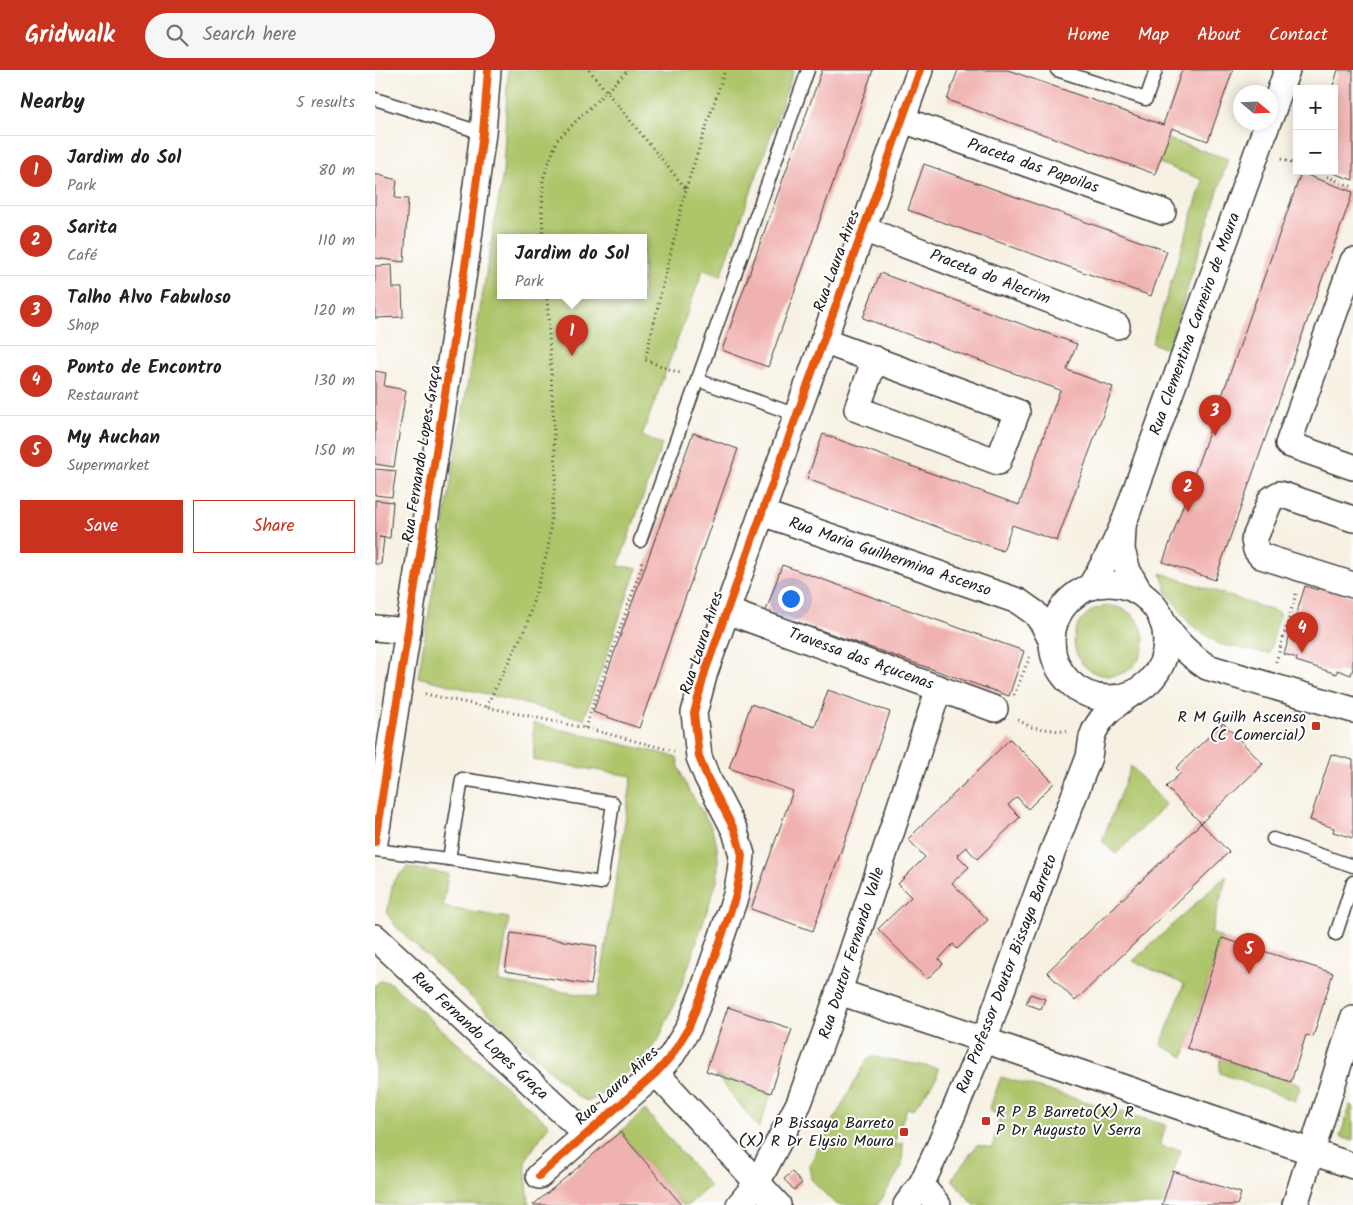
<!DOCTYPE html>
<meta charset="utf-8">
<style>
:root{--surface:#fff;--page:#f6f6f6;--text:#202124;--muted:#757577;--line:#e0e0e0;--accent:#c8321e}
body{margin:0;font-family:Kalam,sans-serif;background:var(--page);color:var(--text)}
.controls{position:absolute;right:15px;top:15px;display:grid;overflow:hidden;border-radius:0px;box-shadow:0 2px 12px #0003}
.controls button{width:45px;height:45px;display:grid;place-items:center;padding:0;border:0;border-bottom:1px solid var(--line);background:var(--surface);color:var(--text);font:25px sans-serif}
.compass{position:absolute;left:858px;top:15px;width:45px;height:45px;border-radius:50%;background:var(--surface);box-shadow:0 2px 12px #0003;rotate:109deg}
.you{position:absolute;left:415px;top:528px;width:18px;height:18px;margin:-12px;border:4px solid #fff;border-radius:50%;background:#1a73e8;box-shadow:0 0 0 8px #1a73e833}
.badge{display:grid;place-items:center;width:32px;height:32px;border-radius:50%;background:var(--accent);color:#fff;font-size:16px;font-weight:700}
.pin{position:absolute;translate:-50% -41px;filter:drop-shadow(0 1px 2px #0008)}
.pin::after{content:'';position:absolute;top:26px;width:18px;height:15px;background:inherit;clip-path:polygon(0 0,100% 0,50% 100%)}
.popup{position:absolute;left:122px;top:164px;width:150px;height:65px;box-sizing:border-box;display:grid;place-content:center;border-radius:0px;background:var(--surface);filter:drop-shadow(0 1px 4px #0005);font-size:16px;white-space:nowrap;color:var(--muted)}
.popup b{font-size:19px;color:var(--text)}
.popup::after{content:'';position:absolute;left:50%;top:100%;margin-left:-10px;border:10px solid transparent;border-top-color:var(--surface)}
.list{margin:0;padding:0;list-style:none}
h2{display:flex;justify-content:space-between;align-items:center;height:65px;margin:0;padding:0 20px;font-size:21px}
h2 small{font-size:16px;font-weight:400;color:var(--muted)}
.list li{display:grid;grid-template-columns:32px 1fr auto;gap:15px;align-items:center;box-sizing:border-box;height:70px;padding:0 20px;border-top:1px solid var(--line)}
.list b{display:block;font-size:19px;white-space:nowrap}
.list p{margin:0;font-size:16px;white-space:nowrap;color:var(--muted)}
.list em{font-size:16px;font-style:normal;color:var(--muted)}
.actions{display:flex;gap:10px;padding:15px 20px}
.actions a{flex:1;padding:11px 0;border:1px solid var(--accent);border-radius:0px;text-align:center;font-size:18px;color:var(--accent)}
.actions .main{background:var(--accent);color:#fff}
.icon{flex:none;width:28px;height:28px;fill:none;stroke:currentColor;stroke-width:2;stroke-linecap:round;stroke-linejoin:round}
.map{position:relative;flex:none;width:978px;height:1135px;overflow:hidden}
header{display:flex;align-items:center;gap:30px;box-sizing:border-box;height:70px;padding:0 25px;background:var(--accent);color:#fff}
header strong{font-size:24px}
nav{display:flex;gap:28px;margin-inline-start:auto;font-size:18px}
.search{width:350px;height:45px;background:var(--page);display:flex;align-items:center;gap:12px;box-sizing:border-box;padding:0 18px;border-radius:28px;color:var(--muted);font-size:19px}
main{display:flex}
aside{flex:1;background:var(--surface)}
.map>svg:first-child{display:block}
.green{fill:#aec56a;stroke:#657043;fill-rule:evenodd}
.building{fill:#f0b2b0}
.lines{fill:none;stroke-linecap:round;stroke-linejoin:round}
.service-casing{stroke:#3d3c3a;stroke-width:15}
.minor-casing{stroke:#3d3c3a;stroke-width:28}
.path{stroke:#3d3c3a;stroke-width:3;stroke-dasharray:1 4;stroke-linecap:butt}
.service{stroke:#fff;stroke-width:12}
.minor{stroke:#fff;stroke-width:25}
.cycleway-casing{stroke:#fff;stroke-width:11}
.cycleway{stroke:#e8590c;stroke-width:8}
.poi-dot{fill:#c8321e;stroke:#fff;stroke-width:2}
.labels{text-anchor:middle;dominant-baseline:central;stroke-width:4;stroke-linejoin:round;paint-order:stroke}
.street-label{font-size:16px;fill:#1c1c1c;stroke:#fff}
.poi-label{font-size:16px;fill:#1c1c1c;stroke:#fff;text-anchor:end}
</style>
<header>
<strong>Gridwalk</strong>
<div class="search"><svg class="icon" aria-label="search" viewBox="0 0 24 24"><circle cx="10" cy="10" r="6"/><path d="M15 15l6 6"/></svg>Search here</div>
<nav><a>Home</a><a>Map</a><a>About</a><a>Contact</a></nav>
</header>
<main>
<aside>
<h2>Nearby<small>5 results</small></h2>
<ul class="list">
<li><span class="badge">1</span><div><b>Jardim do Sol</b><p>Park</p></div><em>80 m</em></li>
<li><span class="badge">2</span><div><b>Sarita</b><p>Café</p></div><em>110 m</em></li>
<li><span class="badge">3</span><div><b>Talho Alvo Fabuloso</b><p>Shop</p></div><em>120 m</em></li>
<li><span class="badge">4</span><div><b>Ponto de Encontro</b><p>Restaurant</p></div><em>130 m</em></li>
<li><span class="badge">5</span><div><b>My Auchan</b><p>Supermarket</p></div><em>150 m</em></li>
</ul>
<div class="actions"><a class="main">Save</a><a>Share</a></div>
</aside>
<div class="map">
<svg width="978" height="1135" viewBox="0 0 978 1135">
<rect width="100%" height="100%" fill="#fff"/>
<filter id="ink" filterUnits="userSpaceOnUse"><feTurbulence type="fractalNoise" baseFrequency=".02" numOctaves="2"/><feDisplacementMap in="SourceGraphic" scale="10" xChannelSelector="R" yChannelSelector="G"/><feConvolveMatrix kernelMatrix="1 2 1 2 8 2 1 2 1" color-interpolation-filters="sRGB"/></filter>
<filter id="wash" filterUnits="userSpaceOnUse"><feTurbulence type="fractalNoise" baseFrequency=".0096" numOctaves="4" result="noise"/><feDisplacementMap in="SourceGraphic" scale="20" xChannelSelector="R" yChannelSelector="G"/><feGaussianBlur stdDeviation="1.12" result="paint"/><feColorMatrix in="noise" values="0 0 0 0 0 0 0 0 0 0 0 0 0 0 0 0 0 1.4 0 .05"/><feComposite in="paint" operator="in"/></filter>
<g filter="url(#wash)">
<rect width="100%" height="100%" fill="#f7f1e3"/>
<g class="green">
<path d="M133,0H419L346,206L328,200L267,366L287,374L243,496L262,498L209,649L43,607L128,103ZM126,167H268V225H126Z"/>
<polygon points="793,69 853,89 793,280 777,273 828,110 784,93"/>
<polygon points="786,503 905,543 894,584 844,574 814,553 792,523"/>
<circle cx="734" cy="571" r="35"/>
<path d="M158,653L302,687C306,715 324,733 336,757C344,775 344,793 342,811L306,918L283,971L266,990L222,1028L213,1031L203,1027L23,859L12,844L18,812L32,797L73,804L68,837L134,848L124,912L223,927L257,706L159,690Z"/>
<polygon points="756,696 791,735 741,784 727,771"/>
<polygon points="852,805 836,863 847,868 809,987 786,975 809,914 758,891"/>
<polygon points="5,911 14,912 174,1055 150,1091 154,1135 0,1135 0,915"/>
<polygon points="499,987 563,998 562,1007 538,1040 532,1038 518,1076 528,1073 527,1096 503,1135 461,1135 436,1109 434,1095 493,988"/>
<polygon points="845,989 926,1015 920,1031 845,1003"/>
<polygon points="340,1004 396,1023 384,1058"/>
<polygon points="626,1007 791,1055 785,1076 806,1080 787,1135 599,1135 577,1109 602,1075 617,1078 625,1047 614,1040"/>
<polygon points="975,1035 978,1036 978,1071 965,1067"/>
<polygon points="270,1040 335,1116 313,1135 307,1135 245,1062"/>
</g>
<g id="blocks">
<g class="building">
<polygon points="447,0 498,0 393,297 347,280"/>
<polygon points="583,0 633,0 788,55 807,0 858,0 833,71 797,58 780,104 572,30"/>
<polygon points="963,0 978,0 978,110 955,102 959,101 959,19 957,19"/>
<polygon points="549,94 792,181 776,226 533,140"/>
<polygon points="926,103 978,122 840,510 788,492"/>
<polygon points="0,104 22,110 20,128 33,129 29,192 0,188"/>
<polygon points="17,195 18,218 27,218 28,247 0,248 0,196"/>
<polygon points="505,203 702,274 692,300 738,317 682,471 637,455 628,481 432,409 448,364 644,435 685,320 488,248"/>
<polygon points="0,301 11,303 9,316 31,320 19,397 0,394"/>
<polygon points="318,363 363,379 264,658 218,642"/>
<polygon points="0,399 21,401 17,427 0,425"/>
<polygon points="0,430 18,432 15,468 4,467 9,468 6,494 0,494"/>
<polygon points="407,495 649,581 634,626 391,541"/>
<polygon points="930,516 943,520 945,516 978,526 978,598 976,605 962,600 962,604 921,591 922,588 909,584"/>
<polygon points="453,620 515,642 438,861 376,839 418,721 354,698 376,634 440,657"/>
<polygon points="848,653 888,694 826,753 791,717 806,703 801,698"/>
<polygon points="635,669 679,713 653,739 642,727 633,735 645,747 602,789 591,777 582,785 594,797 577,813 613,850 582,879 578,874 564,889 568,894 552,909 503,859 536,827 523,814 550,787 533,769"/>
<polygon points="956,684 978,690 978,768 958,762 959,758 935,750"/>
<polygon points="826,753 854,782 700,931 672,902"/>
<polygon points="136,863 222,876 216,915 130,901"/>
<polygon points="847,868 958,903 938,967 931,965 916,1012 812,978"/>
<polygon points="655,924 670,929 666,939 651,934"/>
<polygon points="353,937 417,959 396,1023 331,1001"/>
<polygon points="245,1062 307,1135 158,1135"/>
<polygon points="798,1101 866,1123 862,1135 787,1135"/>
<polygon points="417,1102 427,1113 419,1120 409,1109"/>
</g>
</g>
</g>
<g filter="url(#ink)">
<use href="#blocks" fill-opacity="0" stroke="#3d3c3a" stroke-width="1"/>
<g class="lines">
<g class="service-casing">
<g id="service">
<polyline points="682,0 771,29 781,0"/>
<polyline points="0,29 108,63"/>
<polyline points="322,310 422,345"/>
<polyline points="265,471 433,0"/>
<polygon points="87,709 238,733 226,813 74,789"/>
<polyline points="898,769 978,796"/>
<polyline points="0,780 74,789"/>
<polyline points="961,864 978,812"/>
</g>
</g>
<g class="minor-casing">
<g id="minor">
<polyline points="896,46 912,0"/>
<polyline points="528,50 788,142"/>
<polyline points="488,159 742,256"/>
<polyline points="978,191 913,374 978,397"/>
<polyline points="448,271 642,342 623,392 482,339 500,289"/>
<polyline points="387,443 643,531 660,543 668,554 677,572"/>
<polyline points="978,449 911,426 904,424 896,429 879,470 881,480 886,486 978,515"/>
<polyline points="748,458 747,480 753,501 765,523"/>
<circle cx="734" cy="571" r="57"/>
<polyline points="715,517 737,479 748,455 893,52"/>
<polyline points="352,541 620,639"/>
<path d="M787,551C801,572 812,583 832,597L978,640"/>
<polyline points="0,558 33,561"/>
<polyline points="0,772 92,183 108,63 113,0"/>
<polyline points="0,867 211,1064"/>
<polyline points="464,922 609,970 978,1096"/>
<polyline points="281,1003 403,1135"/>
<polyline points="164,1106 281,1003 297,985 314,957 328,921 361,825 365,803 367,785 360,761 332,707 324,687 319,643 330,602 545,0"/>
<polyline points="546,1115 563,1135"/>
<polyline points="364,1135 382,1113 424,1033 451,960 564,618"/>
<path d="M531,1135L546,1115L564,1077L609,970L669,804L714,687C715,680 716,673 717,667C723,648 740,635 756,624"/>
<polyline points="920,1135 978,949"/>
</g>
</g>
<g class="path">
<polyline points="214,0 311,119 270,290 305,303"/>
<polyline points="906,89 922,95"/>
<polyline points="938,101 978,117"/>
<polyline points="311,118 350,0"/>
<polyline points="168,167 167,140 168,109 182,70 253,0"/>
<polyline points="901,592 921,524"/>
<polyline points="50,624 210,658 299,681"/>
<polyline points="639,625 656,584"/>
<polyline points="111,637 151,557 173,479 181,403 172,225"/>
<polyline points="643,650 656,657 692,662"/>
<polyline points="210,658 267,496 266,488"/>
</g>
<use href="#service" class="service"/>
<use href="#minor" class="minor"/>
<g class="cycleway-casing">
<g id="cycleway">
<polyline points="0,772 92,183 108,63 113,0"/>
<polyline points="164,1106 281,1003 297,985 314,957 328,921 361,825 365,803 367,785 360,761 332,707 324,687 319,643 330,602 545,0"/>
</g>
</g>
<use href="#cycleway" class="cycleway"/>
</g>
</g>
<g class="poi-dot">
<rect x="936" y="651" width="10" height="10" rx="2.5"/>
<rect x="606" y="1046" width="10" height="10" rx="2.5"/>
<rect x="524" y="1057" width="10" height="10" rx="2.5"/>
</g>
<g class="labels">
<g class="street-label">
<text transform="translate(658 96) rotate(19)">Praceta das Papoilas</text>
<text transform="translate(462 191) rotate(-70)">Rua Laura Aires</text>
<text transform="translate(615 207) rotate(21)">Praceta do Alecrim</text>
<text transform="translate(820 254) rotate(-70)">Rua Clementina Carneiro de Moura</text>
<text transform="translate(47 384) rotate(-81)">Rua Fernando Lopes Graça</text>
<text transform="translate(515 487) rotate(19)">Rua Maria Guilhermina Ascenso</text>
<text transform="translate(327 573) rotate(-72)">Rua Laura Aires</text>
<text transform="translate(486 589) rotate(20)">Travessa das Açucenas</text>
<text transform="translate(477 883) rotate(-72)">Rua Doutor Fernando Valle</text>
<text transform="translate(632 904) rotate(-69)">Rua Professor Doutor Bissaya Barreto</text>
<text transform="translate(105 966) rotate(43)">Rua Fernando Lopes Graça</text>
<text transform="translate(242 1016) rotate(-43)">Rua Laura Aires</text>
</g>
<g class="poi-label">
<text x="931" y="647">R M Guilh Ascenso<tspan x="931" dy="18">(C Comercial)</tspan></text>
<text x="621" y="1042" text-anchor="start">R P B Barreto(X) R<tspan x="621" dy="18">P Dr Augusto V Serra</tspan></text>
<text x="519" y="1053">P Bissaya Barreto<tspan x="519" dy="18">(X) R Dr Elysio Moura</tspan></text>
</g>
</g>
</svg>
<div class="controls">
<button>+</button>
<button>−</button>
</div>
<svg class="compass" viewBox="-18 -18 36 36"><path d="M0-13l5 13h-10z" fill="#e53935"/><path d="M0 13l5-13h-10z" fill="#757577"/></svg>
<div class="you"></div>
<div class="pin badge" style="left:197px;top:286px">1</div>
<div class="popup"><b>Jardim do Sol</b>Park</div>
<div class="pin badge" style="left:813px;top:442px">2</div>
<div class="pin badge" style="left:840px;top:366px">3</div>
<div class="pin badge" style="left:927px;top:583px">4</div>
<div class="pin badge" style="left:874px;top:904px">5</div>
</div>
</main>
